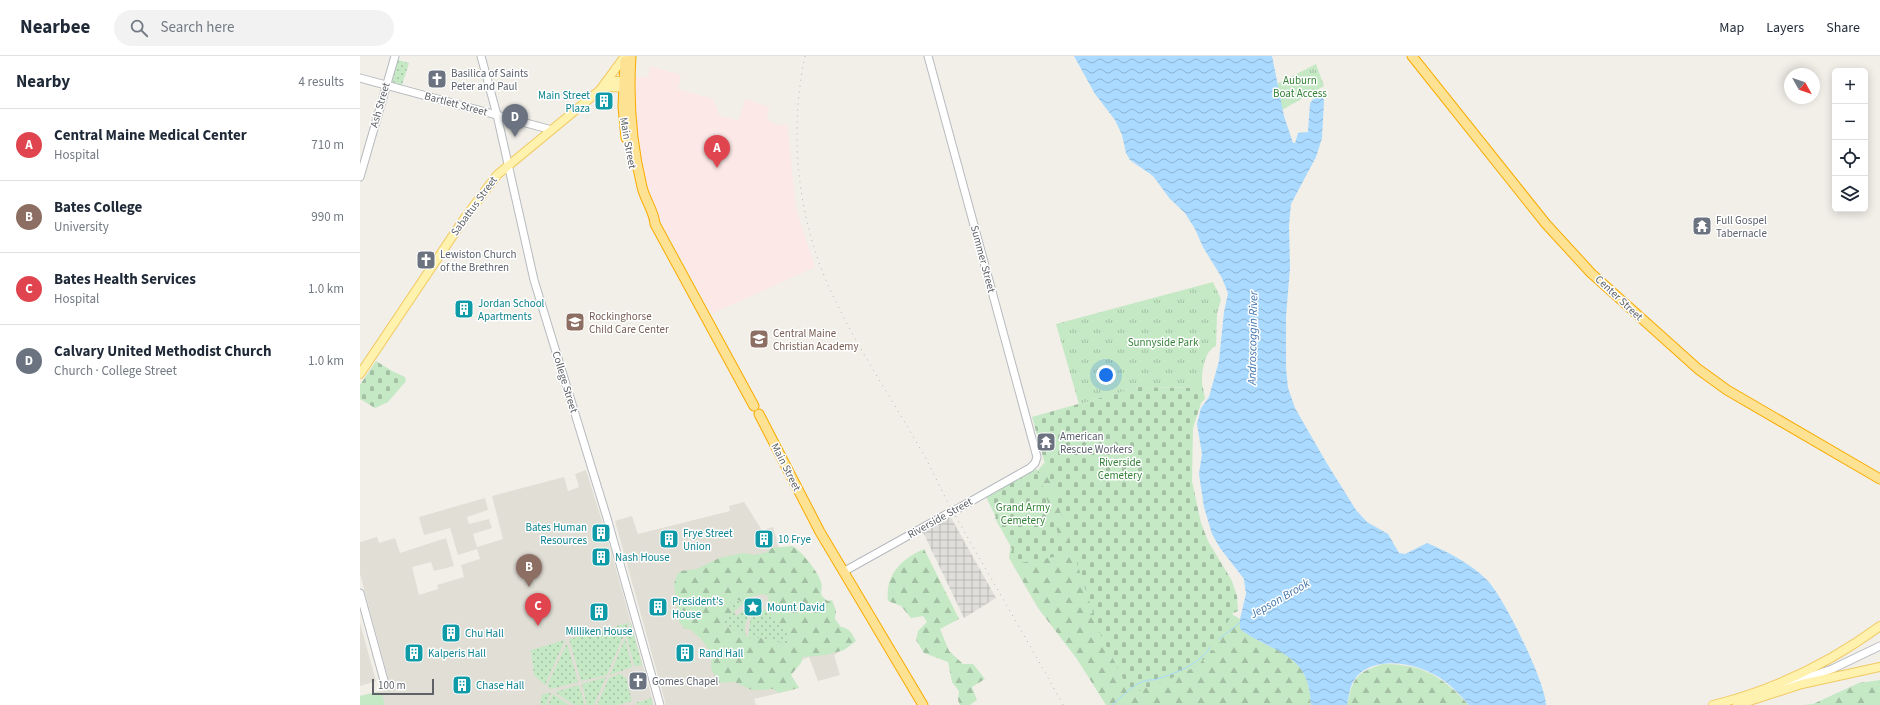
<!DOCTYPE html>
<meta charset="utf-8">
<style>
:root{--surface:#fff;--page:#f2f2f3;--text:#1f2937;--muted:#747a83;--line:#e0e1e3;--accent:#111827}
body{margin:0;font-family:"Source Sans 3",sans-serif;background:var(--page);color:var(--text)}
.controls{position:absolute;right:12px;top:12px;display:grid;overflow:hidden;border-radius:6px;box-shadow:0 2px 10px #0003}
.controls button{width:36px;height:36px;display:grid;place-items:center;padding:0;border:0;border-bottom:1px solid var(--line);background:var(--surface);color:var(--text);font:20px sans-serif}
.compass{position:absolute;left:1424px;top:12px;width:36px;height:36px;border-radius:50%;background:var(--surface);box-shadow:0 2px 10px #0003;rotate:130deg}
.scale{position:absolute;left:12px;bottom:10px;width:62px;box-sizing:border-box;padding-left:4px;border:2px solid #5f6368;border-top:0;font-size:11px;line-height:14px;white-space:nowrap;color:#5f6368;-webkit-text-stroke:3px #fff;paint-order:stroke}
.you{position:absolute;left:746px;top:319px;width:14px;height:14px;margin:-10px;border:3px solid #fff;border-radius:50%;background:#1a73e8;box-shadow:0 0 0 6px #1a73e833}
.badge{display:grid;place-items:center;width:26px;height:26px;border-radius:50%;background:var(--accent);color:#fff;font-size:13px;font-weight:700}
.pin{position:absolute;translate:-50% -33px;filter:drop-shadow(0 1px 2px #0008)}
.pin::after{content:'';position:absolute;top:21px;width:14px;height:12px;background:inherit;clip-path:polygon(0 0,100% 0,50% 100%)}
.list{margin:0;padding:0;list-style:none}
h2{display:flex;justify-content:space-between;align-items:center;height:52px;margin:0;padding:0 16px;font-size:17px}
h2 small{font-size:13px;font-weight:400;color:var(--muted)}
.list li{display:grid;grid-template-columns:26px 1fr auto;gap:12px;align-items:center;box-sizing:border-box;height:72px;padding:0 16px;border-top:1px solid var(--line)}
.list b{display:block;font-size:15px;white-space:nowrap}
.list p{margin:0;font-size:13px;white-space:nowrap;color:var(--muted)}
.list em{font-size:13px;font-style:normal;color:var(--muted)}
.icon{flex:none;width:22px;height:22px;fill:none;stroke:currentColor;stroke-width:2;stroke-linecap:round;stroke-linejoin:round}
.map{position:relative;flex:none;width:1520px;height:649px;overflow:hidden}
header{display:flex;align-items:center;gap:24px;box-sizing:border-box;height:56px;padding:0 20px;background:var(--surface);border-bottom:1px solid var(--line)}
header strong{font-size:19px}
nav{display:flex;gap:22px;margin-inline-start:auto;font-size:14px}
.search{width:280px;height:36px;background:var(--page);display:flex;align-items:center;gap:10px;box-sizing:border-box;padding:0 14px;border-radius:22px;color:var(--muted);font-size:15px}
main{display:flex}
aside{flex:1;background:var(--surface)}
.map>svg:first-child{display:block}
.industrial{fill:url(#industrial-grid)}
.education{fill:#e1ded6}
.medical{fill:#fce8e6}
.grass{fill:url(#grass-dots)}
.forest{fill:url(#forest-firs);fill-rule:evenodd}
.cemetery{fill:url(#cemetery-stones)}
.park{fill:url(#park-tufts)}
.pitch{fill:#c5e8c5}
.water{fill:url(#water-waves)}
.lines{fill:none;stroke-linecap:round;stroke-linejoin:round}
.stream{stroke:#aadaff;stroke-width:1}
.secondary-casing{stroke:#b6babf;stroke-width:9}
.primary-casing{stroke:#f2c960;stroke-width:10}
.highway-casing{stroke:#f9ab00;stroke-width:11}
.secondary{stroke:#fff;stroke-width:7}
.primary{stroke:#fff2af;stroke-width:8}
.highway{stroke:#fde293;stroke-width:9}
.rail{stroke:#b6b7b8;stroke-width:1;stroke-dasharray:1 5;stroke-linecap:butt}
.secondary-bridge-casing{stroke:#b6babf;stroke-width:9;stroke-linecap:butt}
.secondary-bridge{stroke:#fff;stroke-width:7}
.labels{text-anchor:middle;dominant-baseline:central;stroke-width:3;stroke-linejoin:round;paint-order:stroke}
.worship-label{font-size:11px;fill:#5b616d;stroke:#fff;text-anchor:start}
.park-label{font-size:11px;fill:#348238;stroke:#fff}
.culture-label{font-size:11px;fill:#0d838f;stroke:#fff;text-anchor:start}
.street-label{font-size:11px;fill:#5f6368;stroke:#fff}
.education-label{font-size:11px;fill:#785e54;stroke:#fff;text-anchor:start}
.water-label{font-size:12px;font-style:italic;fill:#4174aa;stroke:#fff}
</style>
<header>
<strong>Nearbee</strong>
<div class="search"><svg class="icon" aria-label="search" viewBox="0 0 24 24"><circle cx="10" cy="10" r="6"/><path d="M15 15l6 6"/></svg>Search here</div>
<nav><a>Map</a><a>Layers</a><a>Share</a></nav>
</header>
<main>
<aside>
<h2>Nearby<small>4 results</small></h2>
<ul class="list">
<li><span class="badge" style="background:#e0444e">A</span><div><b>Central Maine Medical Center</b><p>Hospital</p></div><em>710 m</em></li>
<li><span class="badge" style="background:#8d6e63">B</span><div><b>Bates College</b><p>University</p></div><em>990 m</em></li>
<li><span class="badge" style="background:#e0444e">C</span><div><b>Bates Health Services</b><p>Hospital</p></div><em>1.0 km</em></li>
<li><span class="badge" style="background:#6b7280">D</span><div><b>Calvary United Methodist Church</b><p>Church · College Street</p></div><em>1.0 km</em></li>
</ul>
</aside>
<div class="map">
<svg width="1520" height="649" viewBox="0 0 1520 649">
<defs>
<pattern id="industrial-grid" width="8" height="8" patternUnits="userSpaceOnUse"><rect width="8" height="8" fill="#e0deda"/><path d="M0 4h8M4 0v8" fill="none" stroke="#b9b8b5"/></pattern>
<pattern id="grass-dots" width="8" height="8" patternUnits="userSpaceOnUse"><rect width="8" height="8" fill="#c5e8c5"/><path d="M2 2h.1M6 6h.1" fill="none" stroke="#a3c0a4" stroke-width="1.8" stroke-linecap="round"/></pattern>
<pattern id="forest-firs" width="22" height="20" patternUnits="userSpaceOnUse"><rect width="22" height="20" fill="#c5e8c5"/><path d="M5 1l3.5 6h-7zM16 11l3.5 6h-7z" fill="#a3c0a4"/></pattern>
<pattern id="cemetery-stones" width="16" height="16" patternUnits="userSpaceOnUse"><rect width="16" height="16" fill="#c5e8c5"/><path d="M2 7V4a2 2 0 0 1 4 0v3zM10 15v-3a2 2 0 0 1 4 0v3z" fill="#a3c0a4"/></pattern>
<pattern id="park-tufts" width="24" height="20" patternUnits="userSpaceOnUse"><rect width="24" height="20" fill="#c5e8c5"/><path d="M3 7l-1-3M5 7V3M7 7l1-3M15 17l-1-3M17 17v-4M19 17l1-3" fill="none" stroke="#a3c0a4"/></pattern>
<pattern id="water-waves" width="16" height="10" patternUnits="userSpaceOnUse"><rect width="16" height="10" fill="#aadaff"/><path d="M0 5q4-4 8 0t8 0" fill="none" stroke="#8eb4d2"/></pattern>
</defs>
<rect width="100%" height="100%" fill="#f1efe8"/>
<polygon class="industrial" points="590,460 636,542 604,562 563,476"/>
<g class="education">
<polygon points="226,414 247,481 294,649 0,649 0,640 31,632 0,518 0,486 17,481 19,487 35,482 40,497 86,482 94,510 74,515 71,506 52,511 59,539 78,533 77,529 104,521 101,509 120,503 117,493 98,499 90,472 64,479 59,461 125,442 128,454 107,461 109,468 129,463 132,472 113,478 117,491 143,483 132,440 204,421 208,435 219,431 215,418"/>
<polygon points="384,446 402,474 413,471 422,502 481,595 474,599 480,619 458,625 449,601 426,611 439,632 394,643 396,649 306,649 255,465 272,460 278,478 370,455 369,450"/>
<polygon points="0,567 16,625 0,630"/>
</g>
<polygon class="medical" points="290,10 321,19 318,33 353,43 360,60 379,64 385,43 409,51 407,63 414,68 427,69 436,152 455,211 352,258 287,140 277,84 275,40 276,21 288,21"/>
<g class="grass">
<polygon points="38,4 49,7 42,29 32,26"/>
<path d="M375,543L384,547L374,556L376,560L384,554L388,558L412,552V560L426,574L430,586L427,588L401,582H388L391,559C385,564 383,575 387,581L363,567V563L373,559L369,547Z"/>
<polygon points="269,567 264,578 256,570"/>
<polygon points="271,568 282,609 276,610 274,609 266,579"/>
<polygon points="255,571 264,579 247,619 221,625 209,583"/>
<polygon points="265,582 272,611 250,619"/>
<polygon points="205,584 185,629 174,619 171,594"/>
<polygon points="207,587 218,626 191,633 187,630"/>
<polygon points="260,618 266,622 272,645 258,649 237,649 249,622"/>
<polygon points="246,621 234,649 227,649 222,628"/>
<polygon points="219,629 225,649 214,649 195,636"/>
<polygon points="191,637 186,649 181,649 180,645 183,638"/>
<polygon points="193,638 209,649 188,649"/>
<polygon points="291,642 293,649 277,649 276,647"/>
</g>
<g class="forest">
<path d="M684,407H697L870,557L880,563V573C916,599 949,595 951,649H746L717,603L678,552L649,502L651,487L638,468L633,451L676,417Z"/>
<path d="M432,490C441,494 459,517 461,526C464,536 456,537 468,545L472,544L476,555L475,563L481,571C490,572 492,578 496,585L484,594L466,599L443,601L441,607L431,619L439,632L419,637L413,633C407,633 400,635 394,634C386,633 380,627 373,626C367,625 364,628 358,626L351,612L352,600L343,585L331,574L324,572L319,566L314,528L317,519L321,515L337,513L359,502L383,497L395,499L407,496L412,492ZM402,538L409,540L406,549L412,551V560L426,574L430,586L427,588L401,582L387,581L363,567V563L371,561L373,559L369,548C373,542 379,543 384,547L388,546L390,541Z"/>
<path d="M564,493L599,563L580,573L589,595L603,608H613L625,623L612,631L617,644L610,649H600L598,644L599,635L592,626L588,606L564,597L556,584L558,575L567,566L563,560L551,562L541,550L528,545C525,519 541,503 564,493Z"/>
<path d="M1023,608C1064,608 1082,621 1109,649H987C993,621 996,617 1023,608Z"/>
<polygon points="1520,624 1520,649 1443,649 1453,648 1499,627"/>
</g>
<g class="cemetery">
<polygon points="16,305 32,315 45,321 46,325 28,346 15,352 0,343 0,329"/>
<polygon points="779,331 843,332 845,343 841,347 833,372 832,425 841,467 848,485 872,525 877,540 878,555 873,557 863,574 857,591 840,607 824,617 771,638 730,558 733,557 685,408 672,361"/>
<polygon points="677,413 705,499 660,507 635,462 636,461 626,441"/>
</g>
<g class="park">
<polygon points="956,8 964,30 922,54 917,28"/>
<path d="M853,226L861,243L857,258L856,290C844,294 840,321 843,332L779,331L719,348L696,268Z"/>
</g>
<polygon class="pitch" points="17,636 22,639 25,649 0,649 0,640"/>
<path class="water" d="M714,0H912L924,60L933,87H935L938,77L948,76L950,47L957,39H963L964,45L962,82L956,101L931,148L929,169L930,212L926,260V312L928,332L935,352L966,406L996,454L1007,466L1028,478L1039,497L1045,498L1067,487C1087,495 1111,508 1126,523C1143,539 1186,627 1186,649H1109C1101,640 1093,631 1083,624C1061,608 1018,598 997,620C990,628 989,639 987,649H951C949,595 915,599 880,573V563L886,538L884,523L860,492L852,478L844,451L839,418L842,398L837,368L841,352L849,341L859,305L864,256L868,237L862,222L843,191L835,173L825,157L810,143L793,120L770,104L766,97L762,79L755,64L735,38Z"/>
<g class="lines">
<g class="stream">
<polyline points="859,583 881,566"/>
<path d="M752,649C763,640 778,622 794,624C815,617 838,610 850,591"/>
</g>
<g class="secondary-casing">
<g id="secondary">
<polyline points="121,0 137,59 174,224 247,462 300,649"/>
<polyline points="568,0 677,401 675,407 670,412 599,452"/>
<polyline points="0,22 192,74"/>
<polyline points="0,121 35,0"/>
<polyline points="483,516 587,458"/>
<polyline points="0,537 25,628"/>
<polyline points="1416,632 1472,613 1520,590"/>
</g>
</g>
<g class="primary-casing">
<g id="primary">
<polyline points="244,31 255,25 270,25"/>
<polyline points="240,34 265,0"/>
<polyline points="0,318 104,163 137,119 240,34 250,31 270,32"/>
<path d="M1353,649C1413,634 1471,606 1520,570"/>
<polyline points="1377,649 1442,628 1520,611"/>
</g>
</g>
<g class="highway-casing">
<g id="highway">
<path d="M271,0C268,46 271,86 282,131C285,144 294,155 295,168L394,350"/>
<polyline points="1052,0 1186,168 1231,217 1338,313 1367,334 1520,423"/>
<polyline points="265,5 263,51 266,82"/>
<polyline points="399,358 460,476 563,649"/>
</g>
</g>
<use href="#secondary" class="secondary"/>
<use href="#primary" class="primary"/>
<use href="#highway" class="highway"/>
<path class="rail" d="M445,0C429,76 437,158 468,229C495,289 533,344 565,401C574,418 582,436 591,452C628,518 667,583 703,649"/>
<g class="secondary-bridge-casing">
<polyline id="secondary-bridge" points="587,458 599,452"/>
</g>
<use href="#secondary-bridge" class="secondary-bridge"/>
</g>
<defs>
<g id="church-square" transform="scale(1)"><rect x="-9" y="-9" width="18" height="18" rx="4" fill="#6b7280" stroke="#fff"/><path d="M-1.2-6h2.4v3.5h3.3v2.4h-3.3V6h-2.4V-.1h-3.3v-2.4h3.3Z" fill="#fff"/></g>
<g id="building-square" transform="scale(1)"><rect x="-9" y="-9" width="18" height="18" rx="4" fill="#0f9aa8" stroke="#fff"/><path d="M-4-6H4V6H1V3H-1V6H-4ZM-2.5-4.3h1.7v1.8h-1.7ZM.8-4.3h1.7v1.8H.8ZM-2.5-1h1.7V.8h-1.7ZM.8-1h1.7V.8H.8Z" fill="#fff"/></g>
<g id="temple-square" transform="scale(1)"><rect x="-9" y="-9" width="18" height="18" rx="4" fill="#6b7280" stroke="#fff"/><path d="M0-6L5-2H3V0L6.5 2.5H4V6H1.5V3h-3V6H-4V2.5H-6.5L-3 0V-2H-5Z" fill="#fff"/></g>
<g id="school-square" transform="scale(1)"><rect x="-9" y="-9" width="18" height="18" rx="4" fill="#8d6e63" stroke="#fff"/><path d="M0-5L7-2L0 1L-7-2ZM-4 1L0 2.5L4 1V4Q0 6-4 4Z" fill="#fff"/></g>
<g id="sight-square" transform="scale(1)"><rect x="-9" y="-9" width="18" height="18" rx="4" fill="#0f9aa8" stroke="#fff"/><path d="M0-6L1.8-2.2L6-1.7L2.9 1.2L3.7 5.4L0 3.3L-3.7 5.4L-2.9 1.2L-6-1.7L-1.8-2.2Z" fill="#fff"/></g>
</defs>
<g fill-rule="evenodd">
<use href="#church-square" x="77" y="23"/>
<use href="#building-square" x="244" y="45"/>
<use href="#temple-square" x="1342" y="170"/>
<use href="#church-square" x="66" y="204"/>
<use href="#building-square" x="104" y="253"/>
<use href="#school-square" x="215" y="266"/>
<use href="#school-square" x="399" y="283"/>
<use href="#temple-square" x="686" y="386"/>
<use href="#building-square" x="241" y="477"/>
<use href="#building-square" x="309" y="483"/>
<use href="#building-square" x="404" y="483"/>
<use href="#building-square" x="241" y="501"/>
<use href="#building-square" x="298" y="551"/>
<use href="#sight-square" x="393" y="551"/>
<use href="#building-square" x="239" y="556"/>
<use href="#building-square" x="91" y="577"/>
<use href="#building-square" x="54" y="597"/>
<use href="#building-square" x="325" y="597"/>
<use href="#church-square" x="278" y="625"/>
<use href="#building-square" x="102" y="629"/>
</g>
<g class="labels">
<g class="worship-label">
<text x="91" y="17">Basilica of Saints<tspan x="91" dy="13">Peter and Paul</tspan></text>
<text x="1356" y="164">Full Gospel<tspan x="1356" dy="13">Tabernacle</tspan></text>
<text x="80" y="198">Lewiston Church<tspan x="80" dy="13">of the Brethren</tspan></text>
<text x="700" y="380">American<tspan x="700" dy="13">Rescue Workers</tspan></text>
<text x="292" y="625">Gomes Chapel</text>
</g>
<g class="park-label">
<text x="940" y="24">Auburn<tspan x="940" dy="13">Boat Access</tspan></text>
<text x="803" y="286">Sunnyside Park</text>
<text x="760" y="406">Riverside<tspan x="760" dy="13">Cemetery</tspan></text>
<text x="663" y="451">Grand Army<tspan x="663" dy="13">Cemetery</tspan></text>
</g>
<g class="culture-label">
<text x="230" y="39" text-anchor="end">Main Street<tspan x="230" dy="13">Plaza</tspan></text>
<text x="118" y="247">Jordan School<tspan x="118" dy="13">Apartments</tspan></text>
<text x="227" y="471" text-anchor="end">Bates Human<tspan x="227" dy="13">Resources</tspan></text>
<text x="323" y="477">Frye Street<tspan x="323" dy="13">Union</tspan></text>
<text x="418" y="483">10 Frye</text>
<text x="255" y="501">Nash House</text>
<text x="312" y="545">President's<tspan x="312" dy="13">House</tspan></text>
<text x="407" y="551">Mount David</text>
<text x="239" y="575" text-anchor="middle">Milliken House</text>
<text x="105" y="577">Chu Hall</text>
<text x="68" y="597">Kalperis Hall</text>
<text x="339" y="597">Rand Hall</text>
<text x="116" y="629">Chase Hall</text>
</g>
<g class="street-label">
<text transform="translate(96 48) rotate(15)">Bartlett Street</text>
<text transform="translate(20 49) rotate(-74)">Ash Street</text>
<text transform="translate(268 87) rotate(80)">Main Street</text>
<text transform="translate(114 150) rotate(-54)">Sabattus Street</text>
<text transform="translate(623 203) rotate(75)">Summer Street</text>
<text transform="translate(1259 242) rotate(43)">Center Street</text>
<text transform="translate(205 326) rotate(73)">College Street</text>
<text transform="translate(426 411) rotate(63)">Main Street</text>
<text transform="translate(580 462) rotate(-29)">Riverside Street</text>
</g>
<g class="education-label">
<text x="229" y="260">Rockinghorse<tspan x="229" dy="13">Child Care Center</tspan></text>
<text x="413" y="277">Central Maine<tspan x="413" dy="13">Christian Academy</tspan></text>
</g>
<g class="water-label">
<text transform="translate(893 282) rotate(-89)">Androscoggin River</text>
<text transform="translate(920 543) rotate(-30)">Jepson Brook</text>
</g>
</g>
</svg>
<div class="controls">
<button>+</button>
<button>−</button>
<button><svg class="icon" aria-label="locate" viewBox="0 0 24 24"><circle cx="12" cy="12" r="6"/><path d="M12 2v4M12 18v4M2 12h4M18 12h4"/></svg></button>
<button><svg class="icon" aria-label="layers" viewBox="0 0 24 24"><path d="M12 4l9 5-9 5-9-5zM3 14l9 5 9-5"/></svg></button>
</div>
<svg class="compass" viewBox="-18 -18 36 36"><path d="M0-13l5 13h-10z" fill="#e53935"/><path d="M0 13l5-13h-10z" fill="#747a83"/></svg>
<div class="scale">100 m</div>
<div class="you"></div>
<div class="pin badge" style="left:357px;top:112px;background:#e0444e">A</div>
<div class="pin badge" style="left:169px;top:531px;background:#8d6e63">B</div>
<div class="pin badge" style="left:178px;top:570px;background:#e0444e">C</div>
<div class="pin badge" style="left:155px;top:81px;background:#6b7280">D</div>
</div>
</main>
